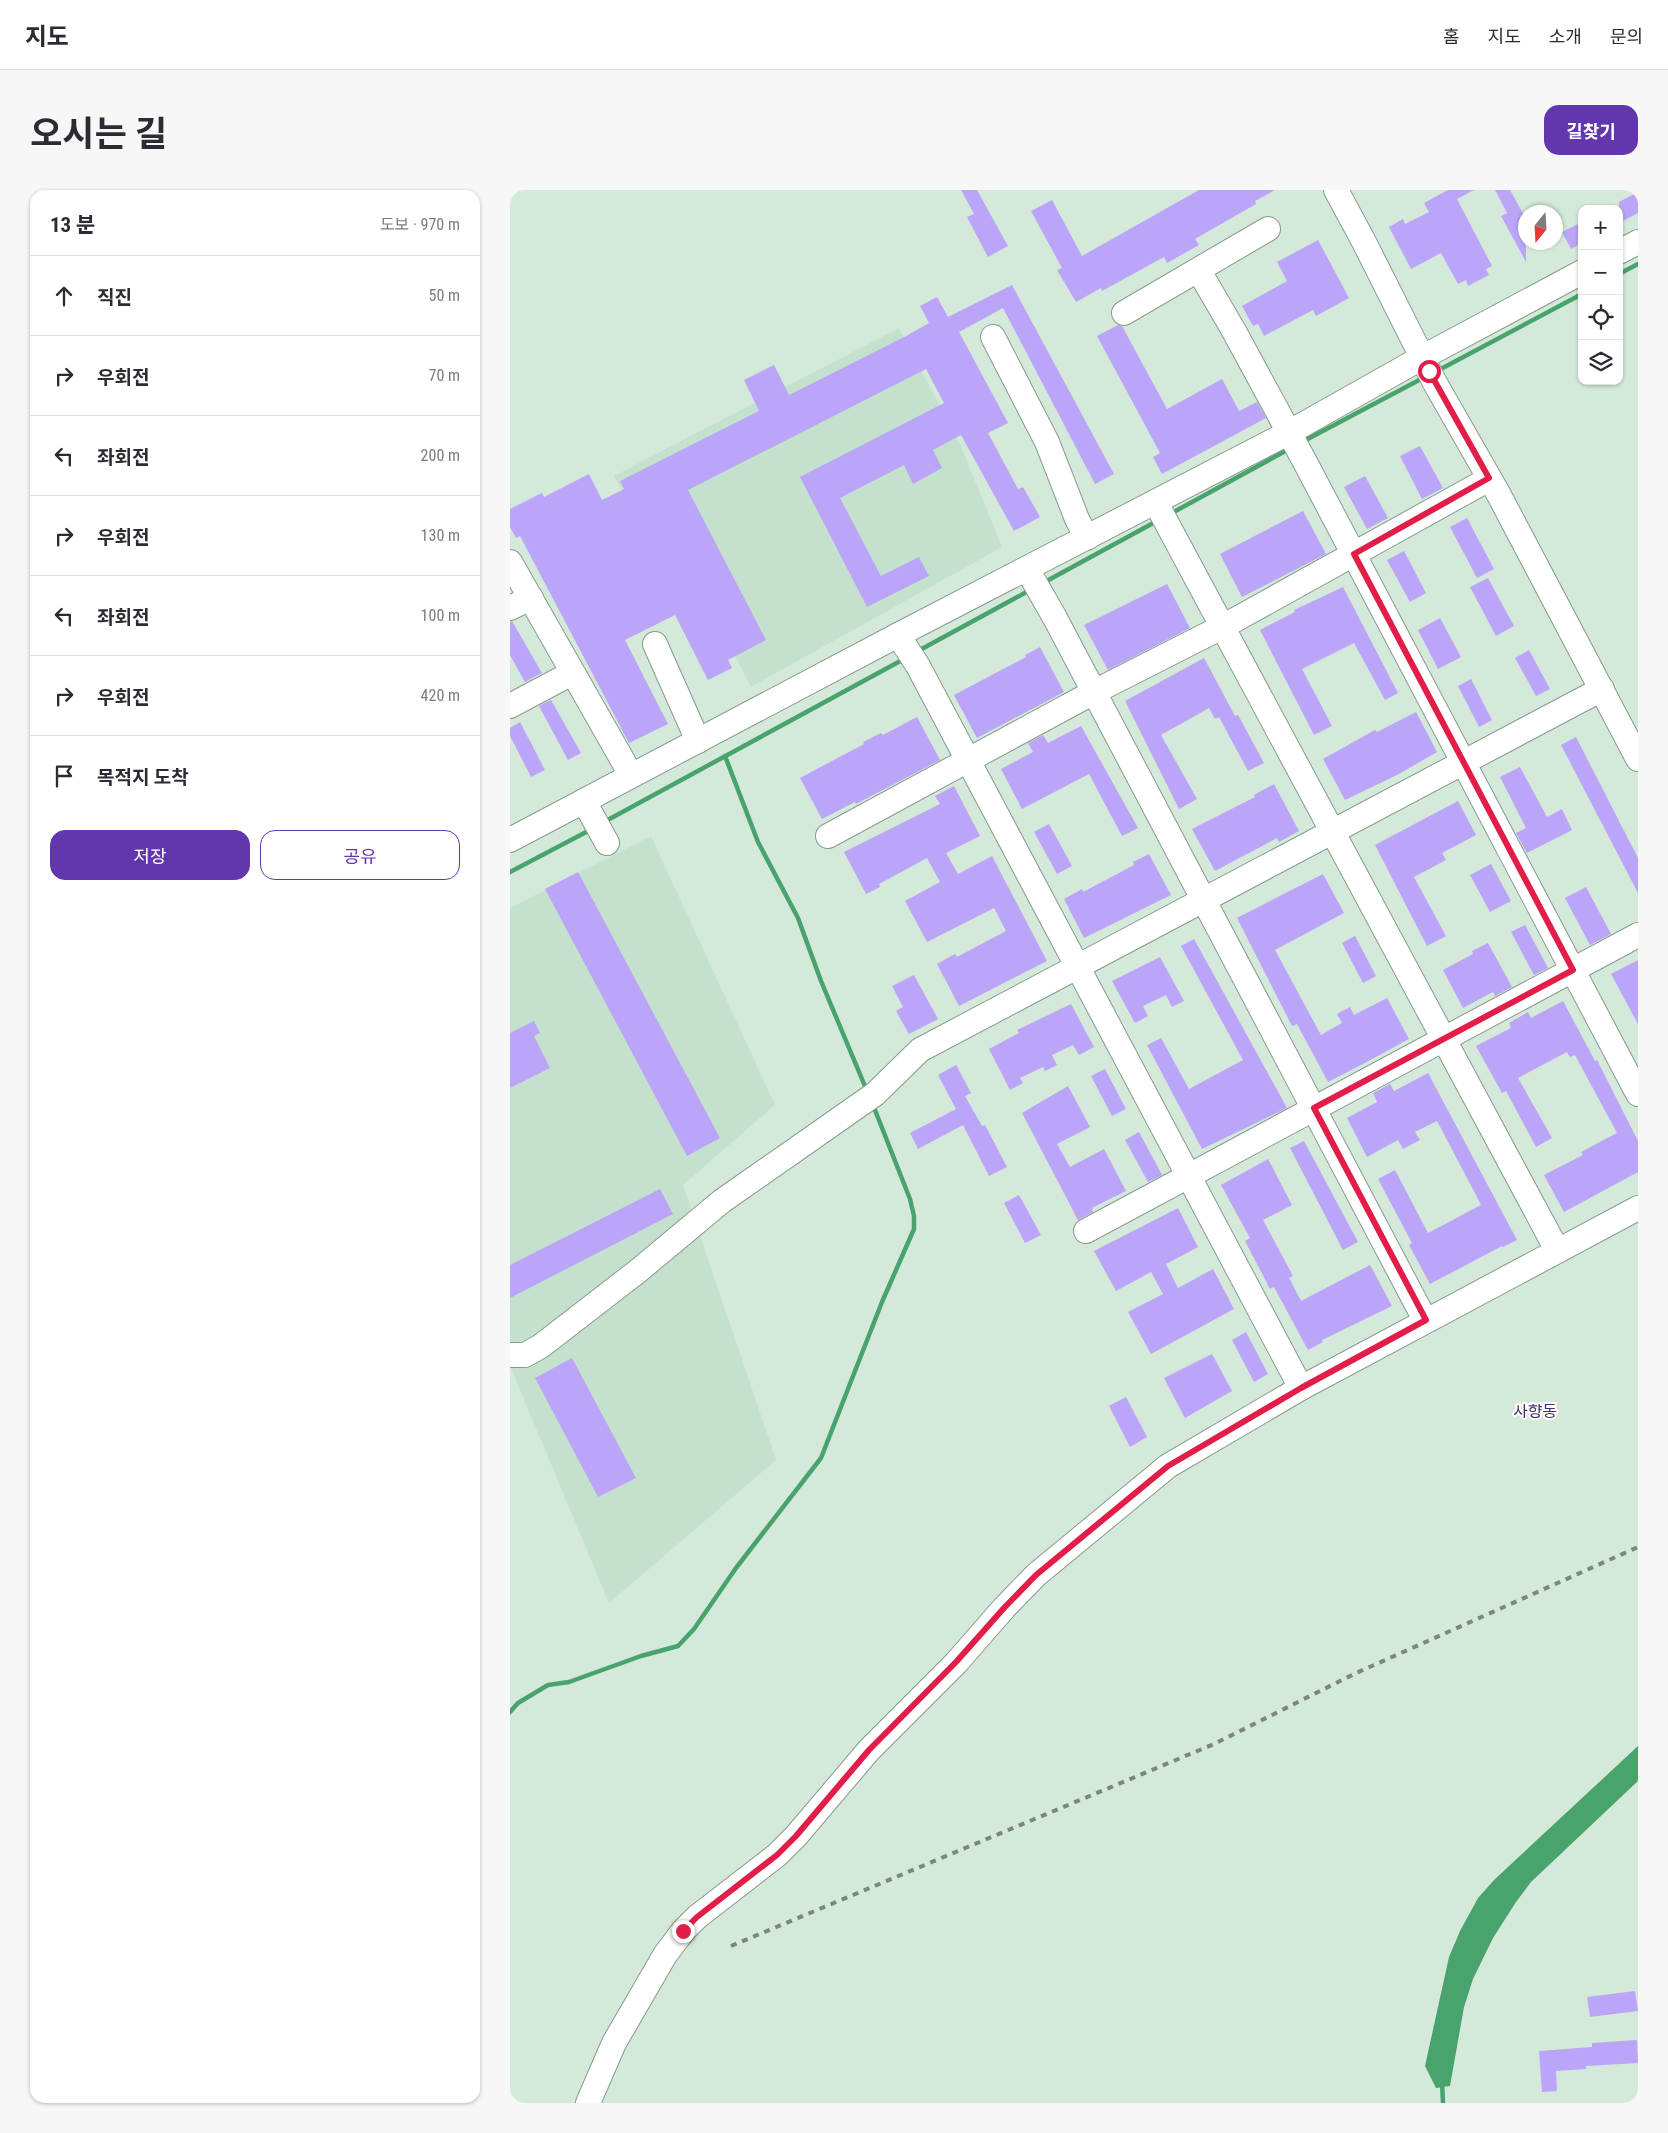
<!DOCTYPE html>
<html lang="ko">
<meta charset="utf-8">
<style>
:root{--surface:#fff;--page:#f7f7f7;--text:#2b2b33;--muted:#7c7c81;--line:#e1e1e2;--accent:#6436ae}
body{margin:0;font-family:"Roboto Condensed","Noto Sans KR",sans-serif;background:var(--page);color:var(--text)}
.controls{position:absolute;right:15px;top:15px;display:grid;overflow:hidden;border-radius:10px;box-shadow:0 1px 4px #0004}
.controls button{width:45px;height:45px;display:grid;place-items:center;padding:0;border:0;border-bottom:1px solid var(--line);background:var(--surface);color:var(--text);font:25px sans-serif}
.compass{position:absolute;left:1008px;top:15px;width:45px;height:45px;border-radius:50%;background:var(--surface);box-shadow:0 1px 4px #0004;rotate:198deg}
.stop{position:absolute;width:15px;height:15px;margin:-11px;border:4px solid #e11d48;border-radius:50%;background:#fff}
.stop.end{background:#e11d48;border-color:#fff;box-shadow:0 1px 5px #0008}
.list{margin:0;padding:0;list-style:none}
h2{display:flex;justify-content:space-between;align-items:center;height:65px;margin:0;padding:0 20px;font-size:21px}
h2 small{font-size:16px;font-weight:400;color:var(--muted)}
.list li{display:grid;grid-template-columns:32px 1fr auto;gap:15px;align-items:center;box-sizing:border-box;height:80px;padding:0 20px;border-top:1px solid var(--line)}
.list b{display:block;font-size:19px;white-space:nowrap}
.list em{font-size:16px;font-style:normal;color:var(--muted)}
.actions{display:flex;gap:10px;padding:15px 20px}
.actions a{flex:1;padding:11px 0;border:1px solid var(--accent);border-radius:15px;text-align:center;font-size:18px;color:var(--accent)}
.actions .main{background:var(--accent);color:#fff}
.icon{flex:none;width:28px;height:28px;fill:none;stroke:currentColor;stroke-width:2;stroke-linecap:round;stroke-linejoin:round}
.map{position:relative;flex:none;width:1128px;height:1913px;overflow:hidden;border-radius:15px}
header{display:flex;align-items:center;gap:30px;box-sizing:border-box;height:70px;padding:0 25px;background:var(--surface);border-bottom:1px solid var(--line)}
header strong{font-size:24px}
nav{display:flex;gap:28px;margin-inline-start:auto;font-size:18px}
.intro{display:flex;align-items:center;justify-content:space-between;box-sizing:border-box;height:120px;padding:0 30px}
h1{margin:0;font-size:35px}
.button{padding:12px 22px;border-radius:15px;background:var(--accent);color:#fff;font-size:18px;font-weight:700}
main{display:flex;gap:30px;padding:0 30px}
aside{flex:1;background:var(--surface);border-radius:15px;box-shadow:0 1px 4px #0004}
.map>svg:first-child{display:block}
.built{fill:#c4e1cd}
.water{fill:#49a36d}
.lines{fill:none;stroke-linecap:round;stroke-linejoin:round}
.stream{stroke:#49a36d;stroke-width:4.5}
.building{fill:#bba5f8}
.minor-casing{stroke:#869b8c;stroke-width:26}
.minor{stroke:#fff;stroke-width:24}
.rail{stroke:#79877d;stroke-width:4;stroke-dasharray:6 6;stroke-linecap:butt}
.route{stroke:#e11d48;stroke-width:6}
.labels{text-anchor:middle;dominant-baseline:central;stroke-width:4;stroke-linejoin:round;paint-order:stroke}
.quarter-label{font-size:16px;fill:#43306c;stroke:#fff}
</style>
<header>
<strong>지도</strong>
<nav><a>홈</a><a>지도</a><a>소개</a><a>문의</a></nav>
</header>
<div class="intro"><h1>오시는 길</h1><a class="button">길찾기</a></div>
<main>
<aside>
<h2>13 분<small>도보 · 970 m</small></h2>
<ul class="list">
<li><svg class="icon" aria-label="ahead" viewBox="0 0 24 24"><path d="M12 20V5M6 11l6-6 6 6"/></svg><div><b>직진</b></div><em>50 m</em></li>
<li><svg class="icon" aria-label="right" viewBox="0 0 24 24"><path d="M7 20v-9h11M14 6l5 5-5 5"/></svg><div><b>우회전</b></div><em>70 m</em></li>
<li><svg class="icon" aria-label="left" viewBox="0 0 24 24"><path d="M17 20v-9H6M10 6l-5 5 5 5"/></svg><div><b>좌회전</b></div><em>200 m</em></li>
<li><svg class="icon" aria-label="right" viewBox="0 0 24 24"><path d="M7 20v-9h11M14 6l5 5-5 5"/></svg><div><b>우회전</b></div><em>130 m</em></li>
<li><svg class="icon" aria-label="left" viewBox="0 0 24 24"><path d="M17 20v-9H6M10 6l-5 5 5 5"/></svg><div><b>좌회전</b></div><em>100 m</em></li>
<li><svg class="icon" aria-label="right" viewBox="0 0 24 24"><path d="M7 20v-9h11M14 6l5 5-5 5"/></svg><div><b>우회전</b></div><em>420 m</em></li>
<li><svg class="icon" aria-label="arrive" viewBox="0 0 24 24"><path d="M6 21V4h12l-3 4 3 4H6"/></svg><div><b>목적지 도착</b></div></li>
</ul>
<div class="actions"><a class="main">저장</a><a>공유</a></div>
</aside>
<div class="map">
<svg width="1128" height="1913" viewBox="0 0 1128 1913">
<rect width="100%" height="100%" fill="#d4e9da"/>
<g class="built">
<polygon points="389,138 450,254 492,357 241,497 147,309 124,322 104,286"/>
<polygon points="141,646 265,915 173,995 266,1270 99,1413 0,1176 0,718"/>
</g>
<polygon class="water" points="1128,1556 1128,1591 1021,1692 1006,1712 983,1748 963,1789 954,1817 940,1896 926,1898 915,1876 939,1767 950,1741 968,1708 984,1690"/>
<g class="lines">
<g class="stream">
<polyline points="1109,84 1128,74"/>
<polyline points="927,181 1072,104"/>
<polyline points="792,252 913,188"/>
<polyline points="660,324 781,258"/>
<polyline points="533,393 647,331"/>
<polyline points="408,461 522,399"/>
<polyline points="215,566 248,652 288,728 311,791 357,901"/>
<polyline points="94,632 394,469"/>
<polyline points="0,682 80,640"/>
<polyline points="0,1522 8,1513 38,1495 59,1492 131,1466 168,1456 184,1439 226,1378 311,1268 372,1112 404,1039 404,1026 400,1009 363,915"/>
<polyline points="932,1892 933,1913"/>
</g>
</g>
<g class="building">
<polygon points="451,0 467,0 498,56 478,67 457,27 464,24"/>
<polygon points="689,0 765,0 745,11 746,14 685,49 689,55 657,73 654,67 592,101 591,98 566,112 547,80 552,78 521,21 542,10 572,66"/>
<polygon points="938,0 964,0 947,9 982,76 976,79 979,85 958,96 956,90 948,94 931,63 901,79 879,37 893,29 895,34 919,22 914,13"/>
<polygon points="985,0 1000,0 1016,29 1016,72 991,26 997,23"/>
<polygon points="1128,2 1128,23 1109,33 1109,12"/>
<polygon points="1072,32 1072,53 1061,59 1052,42"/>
<polygon points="808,50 839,108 806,126 803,120 754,146 748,134 743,136 732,116 777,91 767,72"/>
<polygon points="502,95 604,284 585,294 493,118 449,142 498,233 478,243 508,299 513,297 530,327 504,341 451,245 423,260 432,278 403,294 394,275 330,308 371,386 409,367 419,386 357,417 290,287 434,213 416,179 178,300 256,450 218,470 222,478 198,490 165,425 115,450 158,534 119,553 10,346 6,348 0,337 0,319 32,303 34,307 79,284 92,310 114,299 110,291 249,221 234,190 264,175 279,205 398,145 419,133 410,116 427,107 438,127"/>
<polygon points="608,135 612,136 657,219 712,189 729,221 747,212 756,228 652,284 643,267 650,263 587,146"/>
<polygon points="910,256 933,298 912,309 890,266"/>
<polygon points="855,286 878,328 857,339 834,297"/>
<polygon points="793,321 816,364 732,407 710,364"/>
<polygon points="957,328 984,379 967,388 940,337"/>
<polygon points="894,361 916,403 900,412 877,370"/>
<polygon points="978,388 1004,436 986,446 960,397"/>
<polygon points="657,394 680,438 598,480 574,435"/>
<polygon points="833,397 888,503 875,510 844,453 792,479 822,536 804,545 750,440 785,422 784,420"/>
<polygon points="930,428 951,467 928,479 908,440"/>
<polygon points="2,431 32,483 15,492 0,465 0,432"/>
<polygon points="530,457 554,502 467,548 444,505 516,467 515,465"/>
<polygon points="1019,460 1040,499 1026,506 1005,468"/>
<polygon points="694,468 725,526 728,525 754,573 738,581 709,527 705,529 699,518 651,545 687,609 669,619 615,511"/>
<polygon points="961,489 982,530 969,537 948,496"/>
<polygon points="41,510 71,563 58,570 29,516"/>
<polygon points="906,522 927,562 889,584 835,610 813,569 865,540 867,542"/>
<polygon points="407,527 430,570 346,614 345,612 312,629 290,588 354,554 353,552 371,543 373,545"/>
<polygon points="10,532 35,580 21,587 0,546 0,538"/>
<polygon points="571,536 628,638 612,646 579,584 512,619 491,579 523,562 518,553 533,545 538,553"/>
<polygon points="1066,547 1128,668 1128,703 1051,555"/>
<polygon points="1010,577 1037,627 1052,619 1062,640 1017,663 1006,643 1016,638 990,587"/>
<polygon points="764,594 789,641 769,652 767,648 705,681 682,639 745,607 744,605"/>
<polygon points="444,596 470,646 436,663 448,684 482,666 537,771 449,816 427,774 445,764 447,767 496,741 484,718 417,752 395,711 430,692 417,668 369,694 370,697 356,704 334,662 430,614 425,606"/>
<polygon points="948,611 966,645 932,663 936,670 904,687 936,746 917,756 865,655"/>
<polygon points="539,634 562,676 547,684 524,642"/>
<polygon points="639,664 661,705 574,748 554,709 572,699 573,702 624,675 623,672"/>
<polygon points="981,674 1001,711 980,722 960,685"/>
<polygon points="68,682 210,948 177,966 35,699"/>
<polygon points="813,684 834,723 765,760 811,845 832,833 827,824 840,817 844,825 877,808 899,849 853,874 818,892 787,834 782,836 727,728"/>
<polygon points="1076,697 1101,744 1080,755 1055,708"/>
<polygon points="1015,735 1038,778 1024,785 1001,742"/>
<polygon points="845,746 866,786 853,793 832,753"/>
<polygon points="684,749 777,918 692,959 637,855 651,848 679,899 733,870 671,756"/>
<polygon points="978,753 1002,797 985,806 983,802 953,818 933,780 963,764 962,761"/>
<polygon points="650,767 674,811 662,817 656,805 633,816 638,826 625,833 602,791"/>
<polygon points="1128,770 1128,834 1101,784"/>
<polygon points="404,785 428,829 399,844 386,821 393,817 382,796"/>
<polygon points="1053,811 1085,871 1087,870 1128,951 1128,982 1054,1022 1034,985 1073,965 1071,962 1107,943 1065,865 1060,867 1057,862 1008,888 1042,948 1026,957 996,901 992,903 966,856 1001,838 999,833 1018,822 1021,828"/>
<polygon points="561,814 584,857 569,865 563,855 542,865 547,875 535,881 533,877 510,888 513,893 500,900 479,859 509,843 507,840"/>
<polygon points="24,831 30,843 24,846 40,878 0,898 0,843"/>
<polygon points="446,875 461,903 455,906 472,936 475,935 497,977 479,986 453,935 408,959 400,943 446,919 428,885"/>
<polygon points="595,879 616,919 602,926 581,886"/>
<polygon points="918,883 1007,1050 993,1057 992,1056 920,1094 899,1055 902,1053 868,989 885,980 918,1043 971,1015 967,1007 927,931 905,942 910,950 893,959 888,950 857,967 837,928 867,912 863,903 880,894 884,901"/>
<polygon points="558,896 580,937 547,954 560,977 594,959 616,1001 582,1018 583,1022 568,1030 512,923"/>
<polygon points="629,942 652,985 638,992 615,950"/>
<polygon points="794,951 848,1052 833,1060 780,958"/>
<polygon points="758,969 782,1015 753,1030 783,1086 779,1088 791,1111 860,1075 882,1116 812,1150 813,1152 798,1160 764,1097 760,1099 735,1051 740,1048 711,995"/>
<polygon points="150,999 163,1024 0,1108 0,1075"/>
<polygon points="509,1005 531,1045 515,1053 494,1013"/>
<polygon points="668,1018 688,1057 656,1074 668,1098 703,1079 724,1119 641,1164 618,1122 653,1104 641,1082 606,1101 584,1061"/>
<polygon points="736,1142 758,1184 744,1192 722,1150"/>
<polygon points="702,1164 722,1201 675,1228 654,1188"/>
<polygon points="62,1168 126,1288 88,1307 25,1188"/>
<polygon points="616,1207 637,1247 620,1257 599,1216"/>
<polygon points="1125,1801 1128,1821 1080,1827 1077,1807"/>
<polygon points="1127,1850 1128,1873 1076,1876 1076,1879 1046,1881 1047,1901 1032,1902 1029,1861 1082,1857 1082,1853"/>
</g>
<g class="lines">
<g class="minor-casing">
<g id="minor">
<polyline points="826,0 853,50 925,193 989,305 1128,569"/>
<polyline points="1109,62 1128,52"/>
<polyline points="689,81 724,141 795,272 1128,904"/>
<polyline points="614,123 758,39"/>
<polyline points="483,147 537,252 567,329 577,348"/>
<polyline points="646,313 1047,1060"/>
<polyline points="0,372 121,585"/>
<polyline points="517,379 545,428 915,1130"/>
<polyline points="0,418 21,408"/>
<polyline points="388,445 408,476 791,1198"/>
<polyline points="145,454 188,551"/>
<polyline points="0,516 62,483"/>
<polyline points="74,611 97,653"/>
<polyline points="318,646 584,502 714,436 979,289"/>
<polyline points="0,650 388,445 778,243 913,167 1072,82"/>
<polyline points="576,1041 1128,745"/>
<polyline points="0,1165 15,1165 31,1156 128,1081 212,1011 365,904 410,860 1092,499"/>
<polyline points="78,1913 104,1853 155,1765 173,1741 187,1727 267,1665 286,1646 359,1560 446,1473 494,1418 526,1385 658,1276 791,1198 1128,1018"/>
</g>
</g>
<use href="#minor" class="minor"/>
<polyline class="rail" points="221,1756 704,1554 844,1484 1128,1357"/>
</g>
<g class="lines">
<polyline class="route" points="173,1741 187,1727 267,1665 286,1646 359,1560 446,1472 494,1418 526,1385 658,1276 791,1198 916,1130 804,918 1063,780 844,364 979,288 919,181"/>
</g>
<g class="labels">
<g class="quarter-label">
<text x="1025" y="1221">사향동</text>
</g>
</g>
</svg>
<div class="controls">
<button>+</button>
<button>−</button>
<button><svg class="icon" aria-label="locate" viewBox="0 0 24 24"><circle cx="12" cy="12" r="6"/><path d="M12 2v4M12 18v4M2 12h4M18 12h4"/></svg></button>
<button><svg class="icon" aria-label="layers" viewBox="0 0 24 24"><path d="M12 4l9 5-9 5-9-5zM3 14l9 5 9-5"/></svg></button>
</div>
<svg class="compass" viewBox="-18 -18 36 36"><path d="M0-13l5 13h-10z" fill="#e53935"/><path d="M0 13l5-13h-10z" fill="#7c7c81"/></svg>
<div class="stop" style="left:919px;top:181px"></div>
<div class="stop end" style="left:173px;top:1741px"></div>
</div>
</main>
